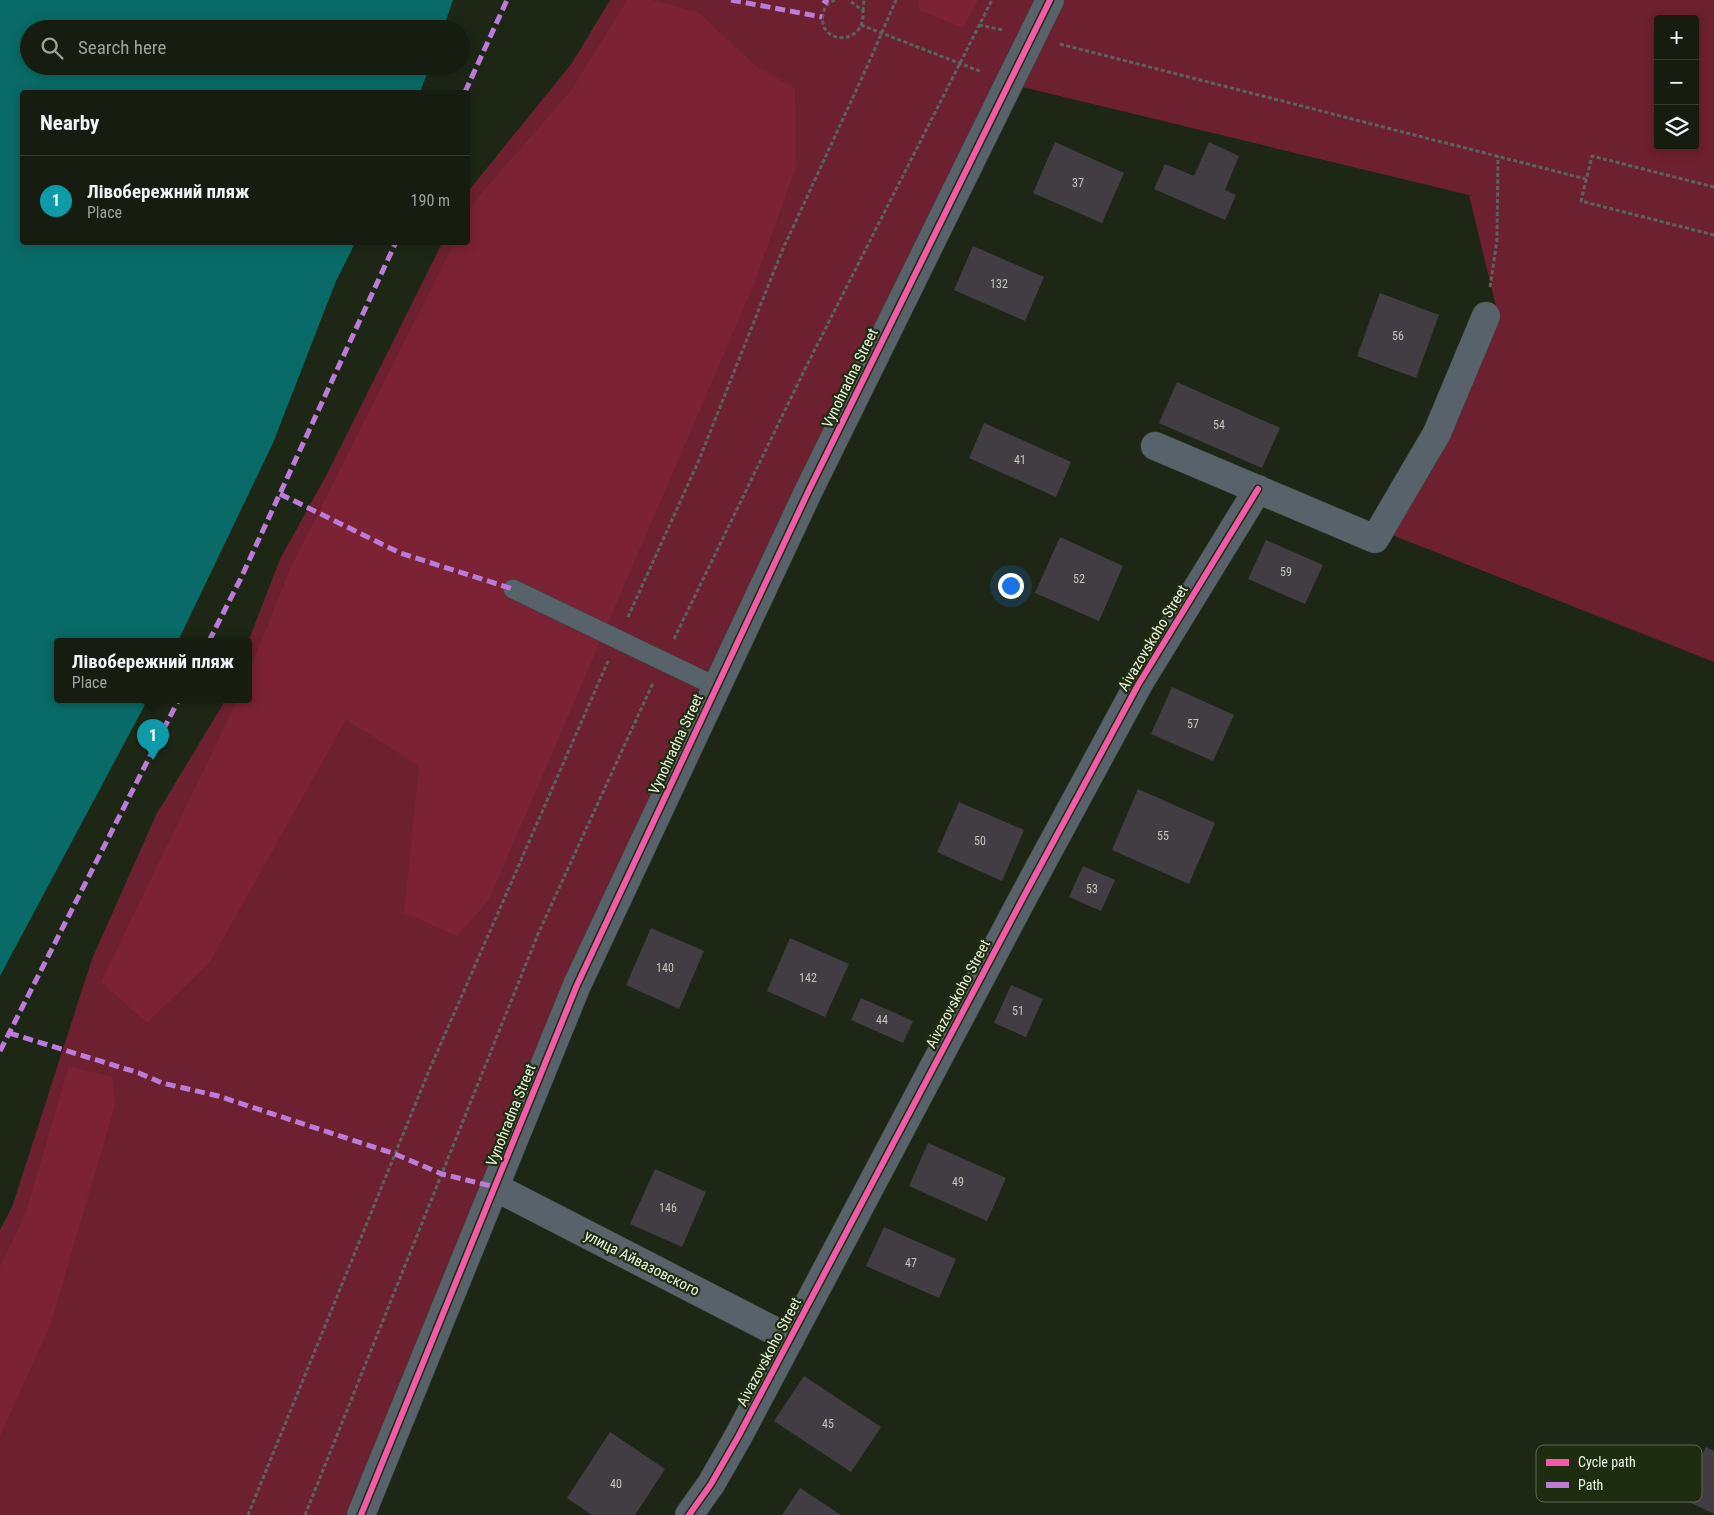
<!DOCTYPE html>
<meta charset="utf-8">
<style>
:root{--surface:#161d10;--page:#1f2619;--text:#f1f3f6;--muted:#9ea29f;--line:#353b30;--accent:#a3ad9b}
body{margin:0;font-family:"Roboto Condensed",sans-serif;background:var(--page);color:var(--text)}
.controls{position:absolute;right:15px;top:15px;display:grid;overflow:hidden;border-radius:5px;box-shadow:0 2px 12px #0003}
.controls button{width:45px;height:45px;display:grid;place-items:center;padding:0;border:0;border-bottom:1px solid var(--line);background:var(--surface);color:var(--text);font:25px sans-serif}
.you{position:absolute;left:1010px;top:585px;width:18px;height:18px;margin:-12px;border:4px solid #fff;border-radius:50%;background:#1a73e8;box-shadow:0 0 0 8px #1a73e833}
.badge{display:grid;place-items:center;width:32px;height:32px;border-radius:50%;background:var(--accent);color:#fff;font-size:16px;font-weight:700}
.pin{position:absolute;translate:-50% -41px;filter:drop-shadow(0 1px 2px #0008)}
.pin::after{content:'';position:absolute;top:26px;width:18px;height:15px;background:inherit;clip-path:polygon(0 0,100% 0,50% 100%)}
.popup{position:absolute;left:54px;top:638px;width:198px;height:65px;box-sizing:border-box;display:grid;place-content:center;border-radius:5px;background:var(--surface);filter:drop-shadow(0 1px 4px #0005);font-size:16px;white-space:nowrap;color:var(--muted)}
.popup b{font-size:19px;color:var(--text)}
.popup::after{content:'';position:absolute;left:50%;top:100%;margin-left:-10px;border:10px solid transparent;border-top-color:var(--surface)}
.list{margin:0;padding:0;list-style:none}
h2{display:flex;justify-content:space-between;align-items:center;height:65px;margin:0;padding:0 20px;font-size:21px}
h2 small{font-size:16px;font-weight:400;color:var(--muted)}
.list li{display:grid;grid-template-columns:32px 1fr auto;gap:15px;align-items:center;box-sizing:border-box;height:90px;padding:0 20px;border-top:1px solid var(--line)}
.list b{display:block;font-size:19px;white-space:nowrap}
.list p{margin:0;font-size:16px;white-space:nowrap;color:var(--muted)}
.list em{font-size:16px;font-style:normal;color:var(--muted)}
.icon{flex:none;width:28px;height:28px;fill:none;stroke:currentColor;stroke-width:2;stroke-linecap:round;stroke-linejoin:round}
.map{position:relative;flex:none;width:1714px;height:1515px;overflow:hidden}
.search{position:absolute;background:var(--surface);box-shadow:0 2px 12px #0003;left:20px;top:20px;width:450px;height:55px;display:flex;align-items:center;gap:12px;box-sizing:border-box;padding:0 18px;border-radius:28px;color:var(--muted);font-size:19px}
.panel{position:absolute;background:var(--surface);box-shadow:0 2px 12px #0003;left:20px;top:90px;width:450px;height:155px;border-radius:5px}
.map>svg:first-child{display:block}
.green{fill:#6d2030;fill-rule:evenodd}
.forest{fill:#7b2235}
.water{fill:#096b67}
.building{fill:#423d43}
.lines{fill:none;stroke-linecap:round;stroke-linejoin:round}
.service-casing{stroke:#3b4234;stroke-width:20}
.minor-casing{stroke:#3b4234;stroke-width:29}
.tertiary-casing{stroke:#3b4234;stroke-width:29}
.path{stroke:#5b6361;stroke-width:3;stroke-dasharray:4 2.5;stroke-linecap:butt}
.service{stroke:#58626a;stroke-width:19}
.minor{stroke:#58626a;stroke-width:28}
.tertiary{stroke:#58626a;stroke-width:28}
.quiet{stroke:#bd7bd9;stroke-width:5;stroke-dasharray:10 5;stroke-linecap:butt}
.cycleway-casing{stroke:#1e2d10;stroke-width:9}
.cycleway{stroke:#f35aa7;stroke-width:6}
.labels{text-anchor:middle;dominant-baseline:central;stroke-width:4.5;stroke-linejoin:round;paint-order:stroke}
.number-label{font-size:12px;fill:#c1c7bb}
.street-label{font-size:15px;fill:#ebf5e3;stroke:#1e2d10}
.key{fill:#1e2d10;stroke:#5c694f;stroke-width:1}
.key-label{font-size:14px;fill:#ebf5e3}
</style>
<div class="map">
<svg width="1714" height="1515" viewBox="0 0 1714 1515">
<rect width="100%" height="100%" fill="#1e2716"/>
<path class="green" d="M610,0H1714V662L1392,535L1499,319L1469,195L1010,84L577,985L361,1515H0V1230L12,1207L92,959L156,815L226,699H248V642L280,559L327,474L442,243L468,242V194L470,189L572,63ZM1658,19H1695V146H1658Z"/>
<g class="forest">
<polygon points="627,0 652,0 698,12 758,68 795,88 796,167 754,284 489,900 457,936 404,913 419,766 346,720 210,962 147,1023 101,982 238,699 248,699 248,675 290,569 454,243 468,242 468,215 475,201 572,89"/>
<polygon points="918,0 978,0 963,28 919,10"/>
<polygon points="69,1066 112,1077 115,1105 50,1326 0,1436 0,1267 26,1212"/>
</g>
<polygon class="water" points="0,0 453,0 443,29 29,29 29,66 430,66 420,92 22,92 22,242 355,243 336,281 273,443 178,641 58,641 58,699 148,699 0,976"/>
<g class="building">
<polygon points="1055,142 1124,173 1102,223 1033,193"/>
<polygon points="1209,142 1239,156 1225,190 1236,195 1225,220 1154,189 1165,164 1194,176"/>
<polygon points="973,246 1044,277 1025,321 954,290"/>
<polygon points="1380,293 1439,315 1416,378 1357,356"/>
<polygon points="1177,382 1280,428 1262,468 1159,423"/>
<polygon points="984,423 1071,462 1056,497 969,458"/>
<polygon points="1060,537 1123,566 1099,621 1035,593"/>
<polygon points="1266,540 1323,565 1305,604 1248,579"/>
<polygon points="1172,687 1234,715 1213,761 1151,734"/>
<polygon points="1138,789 1215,823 1189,884 1112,850"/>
<polygon points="959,802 1024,830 1002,881 937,852"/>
<polygon points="1083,866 1115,880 1101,911 1069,897"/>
<polygon points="651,928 704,951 679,1009 626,985"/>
<polygon points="790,938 849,964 825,1017 767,991"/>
<polygon points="1011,985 1043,999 1026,1037 994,1023"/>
<polygon points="861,998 913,1021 903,1043 851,1020"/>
<polygon points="928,1143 1006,1178 987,1221 909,1186"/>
<polygon points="655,1169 706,1192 682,1247 630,1224"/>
<polygon points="884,1227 956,1259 939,1298 866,1266"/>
<polygon points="804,1376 881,1427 851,1472 774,1421"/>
<polygon points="610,1432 665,1469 635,1515 592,1515 567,1498"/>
<polygon points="1706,1447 1714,1451 1714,1514 1681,1498"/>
<polygon points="800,1488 841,1515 782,1515"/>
</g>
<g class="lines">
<g class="service-casing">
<polyline id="service" points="513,589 717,687"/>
</g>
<g class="minor-casing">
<g id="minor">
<polyline points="1155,446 1375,539 1437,433 1486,316"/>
<polyline points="495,1187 790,1339"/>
<polyline points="689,1515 711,1484 738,1437 1024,896 1138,685 1258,489"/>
</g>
</g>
<g class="tertiary-casing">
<polyline id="tertiary" points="361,1515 577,985 809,490 1050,0"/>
</g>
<g class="path">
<path d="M835,0C828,3 825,6 823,14C817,45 866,47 863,11L849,0"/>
<polyline points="863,11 864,0"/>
<polyline points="861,25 982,72"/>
<polyline points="979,25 1003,30"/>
<polyline points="1060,44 1586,179"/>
<polyline points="1714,187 1592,156 1581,201 1714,235"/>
<polyline points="1490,287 1497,240 1498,156"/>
<polyline points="628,617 699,460 782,251 866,69 896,0"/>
<polyline points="674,639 805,369 992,0"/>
<polyline points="248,1515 428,1073 608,661"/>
<polyline points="305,1515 538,934 653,683"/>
</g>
<use href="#service" class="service"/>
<use href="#minor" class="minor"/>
<use href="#tertiary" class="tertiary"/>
<g class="quiet">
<polyline points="731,0 822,17"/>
<polyline points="823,0 828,3"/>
<polyline points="465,92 507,0"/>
<polyline points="280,494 400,553 513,589"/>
<polyline points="209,641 241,578 396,242"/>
<polyline points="9,1033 139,1073 162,1083 218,1096 395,1154 442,1174 495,1187"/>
<polyline points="0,1051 179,699"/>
</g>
<g class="cycleway-casing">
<g id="cycleway">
<polyline points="361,1515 577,985 809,490 1050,0"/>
<polyline points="689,1515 711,1484 738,1437 1024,896 1138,685 1258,489"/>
</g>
</g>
<use href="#cycleway" class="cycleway"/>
</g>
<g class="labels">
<g class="number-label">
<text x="1078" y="183">37</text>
<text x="999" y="284">132</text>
<text x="1398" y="336">56</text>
<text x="1219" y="425">54</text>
<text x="1020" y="460">41</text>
<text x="1286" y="572">59</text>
<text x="1079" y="579">52</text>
<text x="1193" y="724">57</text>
<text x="1163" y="836">55</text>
<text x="980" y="841">50</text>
<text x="1092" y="889">53</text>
<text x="665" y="968">140</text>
<text x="808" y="978">142</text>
<text x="1018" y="1011">51</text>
<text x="882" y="1020">44</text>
<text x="958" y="1182">49</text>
<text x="668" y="1208">146</text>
<text x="911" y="1263">47</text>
<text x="828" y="1424">45</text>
<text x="616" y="1484">40</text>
</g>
<g class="street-label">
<text transform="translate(850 378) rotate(-64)">Vynohradna Street</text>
<text transform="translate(1153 638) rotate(-59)">Aivazovskoho Street</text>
<text transform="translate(676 744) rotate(-65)">Vynohradna Street</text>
<text transform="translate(958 994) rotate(-62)">Aivazovskoho Street</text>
<text transform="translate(511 1115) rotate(-68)">Vynohradna Street</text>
<text transform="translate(642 1263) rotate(27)">улица Айвазовского</text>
<text transform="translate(769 1352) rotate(-62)">Aivazovskoho Street</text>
</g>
</g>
<rect x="1536" y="1445" width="166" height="57" rx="8" class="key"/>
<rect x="1546" y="1459" width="23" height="7" fill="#f35aa7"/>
<rect x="1546" y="1482" width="23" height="6" fill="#bd7bd9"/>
<g class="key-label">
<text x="1578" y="1467">Cycle path</text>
<text x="1578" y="1490">Path</text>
</g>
</svg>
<div class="controls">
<button>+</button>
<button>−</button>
<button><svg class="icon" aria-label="layers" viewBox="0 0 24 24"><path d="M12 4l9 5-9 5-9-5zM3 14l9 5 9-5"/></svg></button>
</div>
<div class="you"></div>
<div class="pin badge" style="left:153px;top:760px;background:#0f9aa8">1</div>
<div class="popup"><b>Лівобережний пляж</b>Place</div>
<div class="search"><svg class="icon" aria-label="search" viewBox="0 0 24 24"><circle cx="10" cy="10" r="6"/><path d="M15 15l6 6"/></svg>Search here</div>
<section class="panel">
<h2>Nearby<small></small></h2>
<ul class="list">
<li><span class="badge" style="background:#0f9aa8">1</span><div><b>Лівобережний пляж</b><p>Place</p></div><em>190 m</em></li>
</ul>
</section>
</div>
